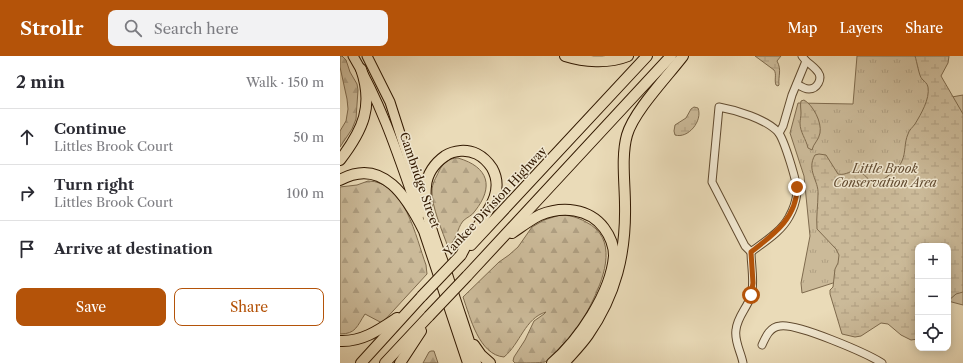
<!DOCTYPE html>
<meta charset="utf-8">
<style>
:root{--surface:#fff;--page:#f2f2f3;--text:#2b2b33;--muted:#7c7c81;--line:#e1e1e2;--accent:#b45309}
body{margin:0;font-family:"Libre Caslon Text",serif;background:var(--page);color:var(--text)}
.controls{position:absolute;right:12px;bottom:12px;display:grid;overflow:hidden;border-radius:8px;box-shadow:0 2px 10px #0003}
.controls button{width:36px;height:36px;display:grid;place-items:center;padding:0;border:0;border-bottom:1px solid var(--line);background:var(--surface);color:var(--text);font:20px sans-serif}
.stop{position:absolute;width:12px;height:12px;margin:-9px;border:3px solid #b45309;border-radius:50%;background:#fff}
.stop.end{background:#b45309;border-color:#fff;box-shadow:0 1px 4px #0008}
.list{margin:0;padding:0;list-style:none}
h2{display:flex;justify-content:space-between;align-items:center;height:52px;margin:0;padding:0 16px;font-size:17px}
h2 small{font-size:13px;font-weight:400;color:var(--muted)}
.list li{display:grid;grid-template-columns:26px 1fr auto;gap:12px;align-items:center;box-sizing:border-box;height:56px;padding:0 16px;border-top:1px solid var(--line)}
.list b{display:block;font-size:15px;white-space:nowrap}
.list p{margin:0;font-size:13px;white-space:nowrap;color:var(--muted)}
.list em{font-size:13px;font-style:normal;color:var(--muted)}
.actions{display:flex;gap:8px;padding:12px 16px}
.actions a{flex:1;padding:9px 0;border:1px solid var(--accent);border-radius:8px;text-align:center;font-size:14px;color:var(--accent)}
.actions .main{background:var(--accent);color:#fff}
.icon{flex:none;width:22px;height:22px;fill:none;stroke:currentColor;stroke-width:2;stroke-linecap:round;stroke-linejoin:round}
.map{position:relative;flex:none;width:623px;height:307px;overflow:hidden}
header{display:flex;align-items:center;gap:24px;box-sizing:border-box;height:56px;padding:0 20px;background:var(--accent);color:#fff}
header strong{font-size:19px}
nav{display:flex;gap:22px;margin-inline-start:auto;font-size:14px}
.search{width:280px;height:36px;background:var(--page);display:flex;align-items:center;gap:10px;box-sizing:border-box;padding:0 14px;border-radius:8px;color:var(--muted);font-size:15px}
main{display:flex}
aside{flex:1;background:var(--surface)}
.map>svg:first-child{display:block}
.grass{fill:url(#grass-tufts);stroke:#7e6a4d}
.forest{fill:url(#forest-firs);stroke:#7e6a4d}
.wetland{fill:url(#wetland-marsh);stroke:#7e6a4d}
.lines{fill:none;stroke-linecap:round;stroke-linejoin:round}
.minor-casing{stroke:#604a2f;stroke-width:9}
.major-casing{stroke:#321901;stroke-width:11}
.highway-casing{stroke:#321901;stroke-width:12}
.minor{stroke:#f1e8d1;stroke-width:7}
.major{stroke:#eadbb8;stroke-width:9}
.highway{stroke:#eadbb8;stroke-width:10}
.highway-bridge-casing{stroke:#321901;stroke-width:12;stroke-linecap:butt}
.highway-bridge{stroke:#eadbb8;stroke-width:10}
.route{stroke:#b45309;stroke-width:5}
.labels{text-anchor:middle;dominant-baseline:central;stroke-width:3;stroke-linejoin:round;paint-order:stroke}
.park-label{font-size:12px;font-style:italic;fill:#60492f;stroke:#f1e8d1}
.street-label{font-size:12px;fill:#321901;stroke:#f1e8d1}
</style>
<header>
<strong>Strollr</strong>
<div class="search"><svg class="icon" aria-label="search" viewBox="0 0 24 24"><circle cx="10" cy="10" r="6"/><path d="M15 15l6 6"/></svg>Search here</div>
<nav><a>Map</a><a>Layers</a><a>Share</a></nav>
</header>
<main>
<aside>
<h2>2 min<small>Walk · 150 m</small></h2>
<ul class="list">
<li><svg class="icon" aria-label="ahead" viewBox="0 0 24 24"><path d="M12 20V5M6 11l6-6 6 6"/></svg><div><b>Continue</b><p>Littles Brook Court</p></div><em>50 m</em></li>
<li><svg class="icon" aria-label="right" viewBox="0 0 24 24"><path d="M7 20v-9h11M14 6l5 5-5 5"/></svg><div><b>Turn right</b><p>Littles Brook Court</p></div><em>100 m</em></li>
<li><svg class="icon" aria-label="arrive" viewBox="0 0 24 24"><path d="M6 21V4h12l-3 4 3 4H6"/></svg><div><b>Arrive at destination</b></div></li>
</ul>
<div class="actions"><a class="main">Save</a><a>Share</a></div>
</aside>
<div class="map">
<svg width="623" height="307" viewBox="0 0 623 307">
<defs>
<pattern id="grass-tufts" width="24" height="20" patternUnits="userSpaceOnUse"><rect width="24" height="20" fill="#cbba99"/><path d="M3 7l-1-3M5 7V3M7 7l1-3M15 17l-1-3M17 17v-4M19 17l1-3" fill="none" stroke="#af9f82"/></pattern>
<pattern id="forest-firs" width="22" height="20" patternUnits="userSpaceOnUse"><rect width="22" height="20" fill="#cbba99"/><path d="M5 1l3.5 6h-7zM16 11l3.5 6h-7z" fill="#af9f82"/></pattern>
<pattern id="wetland-marsh" width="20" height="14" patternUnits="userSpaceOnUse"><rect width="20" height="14" fill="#cbba99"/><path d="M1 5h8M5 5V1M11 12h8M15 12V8" fill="none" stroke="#af9f82"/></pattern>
</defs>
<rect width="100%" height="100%" fill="#eadbb8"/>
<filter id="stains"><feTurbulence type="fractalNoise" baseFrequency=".005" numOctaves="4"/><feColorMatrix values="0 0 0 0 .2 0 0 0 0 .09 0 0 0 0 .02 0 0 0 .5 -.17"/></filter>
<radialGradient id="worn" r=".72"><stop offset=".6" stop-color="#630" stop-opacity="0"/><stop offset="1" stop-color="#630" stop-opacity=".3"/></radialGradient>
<polygon class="grass" points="517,0 593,0 595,44 623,39 623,249 608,245 608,190 578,190 531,230 493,227 462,237 461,227 470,180 464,120 450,77 458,47 513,48"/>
<g class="forest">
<polygon points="0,0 2,0 6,4 10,16 17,28 18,34 16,63 12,73 0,91 0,75 6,65 8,53 7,43 0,11"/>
<path d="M118,102C149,111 154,131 135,155C132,160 127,161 123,165C116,174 118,183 108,191C103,177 91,149 92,135C92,127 96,122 99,115C103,107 109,102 118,102Z"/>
<path d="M28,125C65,125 76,182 86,209L87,218L42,267L25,258C17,270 16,278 0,278V131L17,129Z"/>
<path d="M220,159C229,159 237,161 246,166C278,182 265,219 253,244C248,254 243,265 237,273C232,279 227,284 222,289C217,295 212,302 205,306C200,307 182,307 175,307L173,305L174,301L185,284L194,265L204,258L206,256C185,262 180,288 164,301C139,299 130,261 123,241L159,206L169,199L178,191L192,171L204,164Z"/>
<polygon points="91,295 94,295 98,307 83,307 89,296"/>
</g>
<g class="wetland">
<path d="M415,0H441L437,5C442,14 438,20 439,29L438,30L436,29C434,24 437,18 434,14Z"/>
<path d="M575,0H609L608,7L601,20L623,58V236L616,238L608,245V190H578V283L571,284L561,279L548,268L541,267L521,280L515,281L502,278L490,238V234L493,231L495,213L498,207L499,199L496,193L477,173C476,161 478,149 478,138C479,125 466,114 475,99L479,98L486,99L498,118C507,120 511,113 518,115C525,117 528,126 536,126C543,126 560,111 562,105C566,96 564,87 568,78C569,74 573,71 575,68C581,58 590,43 588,31C587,27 585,26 582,23C579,20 577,6 575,0Z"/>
<path d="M464,44C473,49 482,66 480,77C479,84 473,88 472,94L468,92C466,83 460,76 460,67C460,64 461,61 461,57C461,53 460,49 461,45Z"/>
<path d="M354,51L358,52C363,65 348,83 335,79L334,75L335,69L346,62L351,53Z"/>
</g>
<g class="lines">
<g class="minor-casing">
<g id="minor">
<path d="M457,28C460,30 465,33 469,33C477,33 483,23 478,16C475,12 470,8 466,5"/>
<path d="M379,51C396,54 426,63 438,76C444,83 458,128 457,137C456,145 453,154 449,161C441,176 424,186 411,196L405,190L372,126Z"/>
<polyline points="439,77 443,70 452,39 466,5 462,0"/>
<path d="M422,289C426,280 430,271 440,270C457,267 526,297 542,307"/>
<path d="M403,307C401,296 394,285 396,274C397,261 407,252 411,240C415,226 411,210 411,196"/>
</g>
</g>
<g class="major-casing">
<g id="major">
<path d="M13,0C43,50 60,105 79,159"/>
<polyline points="27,0 50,46 84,152"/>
</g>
</g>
<g class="highway-casing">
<g id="highway">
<path d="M225,0C244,6 268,8 288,0"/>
<path d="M0,104C23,74 34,50 21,13"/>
<path d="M0,124C43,100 68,143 84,175L128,307"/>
<path d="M172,177C181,171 190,164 200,159C222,150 249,152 264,172C270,180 274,190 274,200C271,237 239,284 212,307"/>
<polyline points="131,189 307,0"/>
<path d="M121,199C125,192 128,184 133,178C145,158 166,137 152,112C148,106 143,101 137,98C127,93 114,94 105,100C95,107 87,118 86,130C83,157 96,187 105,212C115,244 126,275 136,307"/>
<polyline points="127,220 331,0"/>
<path d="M0,285C22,286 39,274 57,262"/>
<polyline points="134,289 141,299 150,307"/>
<polyline points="21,307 82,240"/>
<polyline points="45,307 89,260"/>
<polyline points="60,307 81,275"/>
<path d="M224,307C232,298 241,289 248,279C276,239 286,197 285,149C285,128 281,100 287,79C294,55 327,21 343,0"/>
</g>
</g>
<use href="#minor" class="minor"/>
<use href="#major" class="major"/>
<use href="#highway" class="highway"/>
<g class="highway-bridge-casing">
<g id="highway-bridge">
<polyline points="82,240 121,199"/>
<polyline points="89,260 127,220"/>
</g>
</g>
<use href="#highway-bridge" class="highway-bridge"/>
</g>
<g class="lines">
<path class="route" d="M411,239L413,227L411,196C433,179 457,162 457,131"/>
</g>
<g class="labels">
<g class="park-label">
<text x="545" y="112">Little Brook<tspan x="545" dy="14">Conservation Area</tspan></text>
</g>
<g class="street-label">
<text transform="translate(80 124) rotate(71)">Cambridge Street</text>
<text transform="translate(155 145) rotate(-47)">Yankee Division Highway</text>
</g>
</g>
<rect width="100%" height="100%" filter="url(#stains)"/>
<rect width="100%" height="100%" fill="url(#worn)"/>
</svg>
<div class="controls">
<button>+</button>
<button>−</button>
<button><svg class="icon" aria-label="locate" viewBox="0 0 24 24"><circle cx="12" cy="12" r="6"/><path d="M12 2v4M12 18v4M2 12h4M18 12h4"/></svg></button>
</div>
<div class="stop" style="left:411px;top:239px"></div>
<div class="stop end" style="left:457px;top:131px"></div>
</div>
</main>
